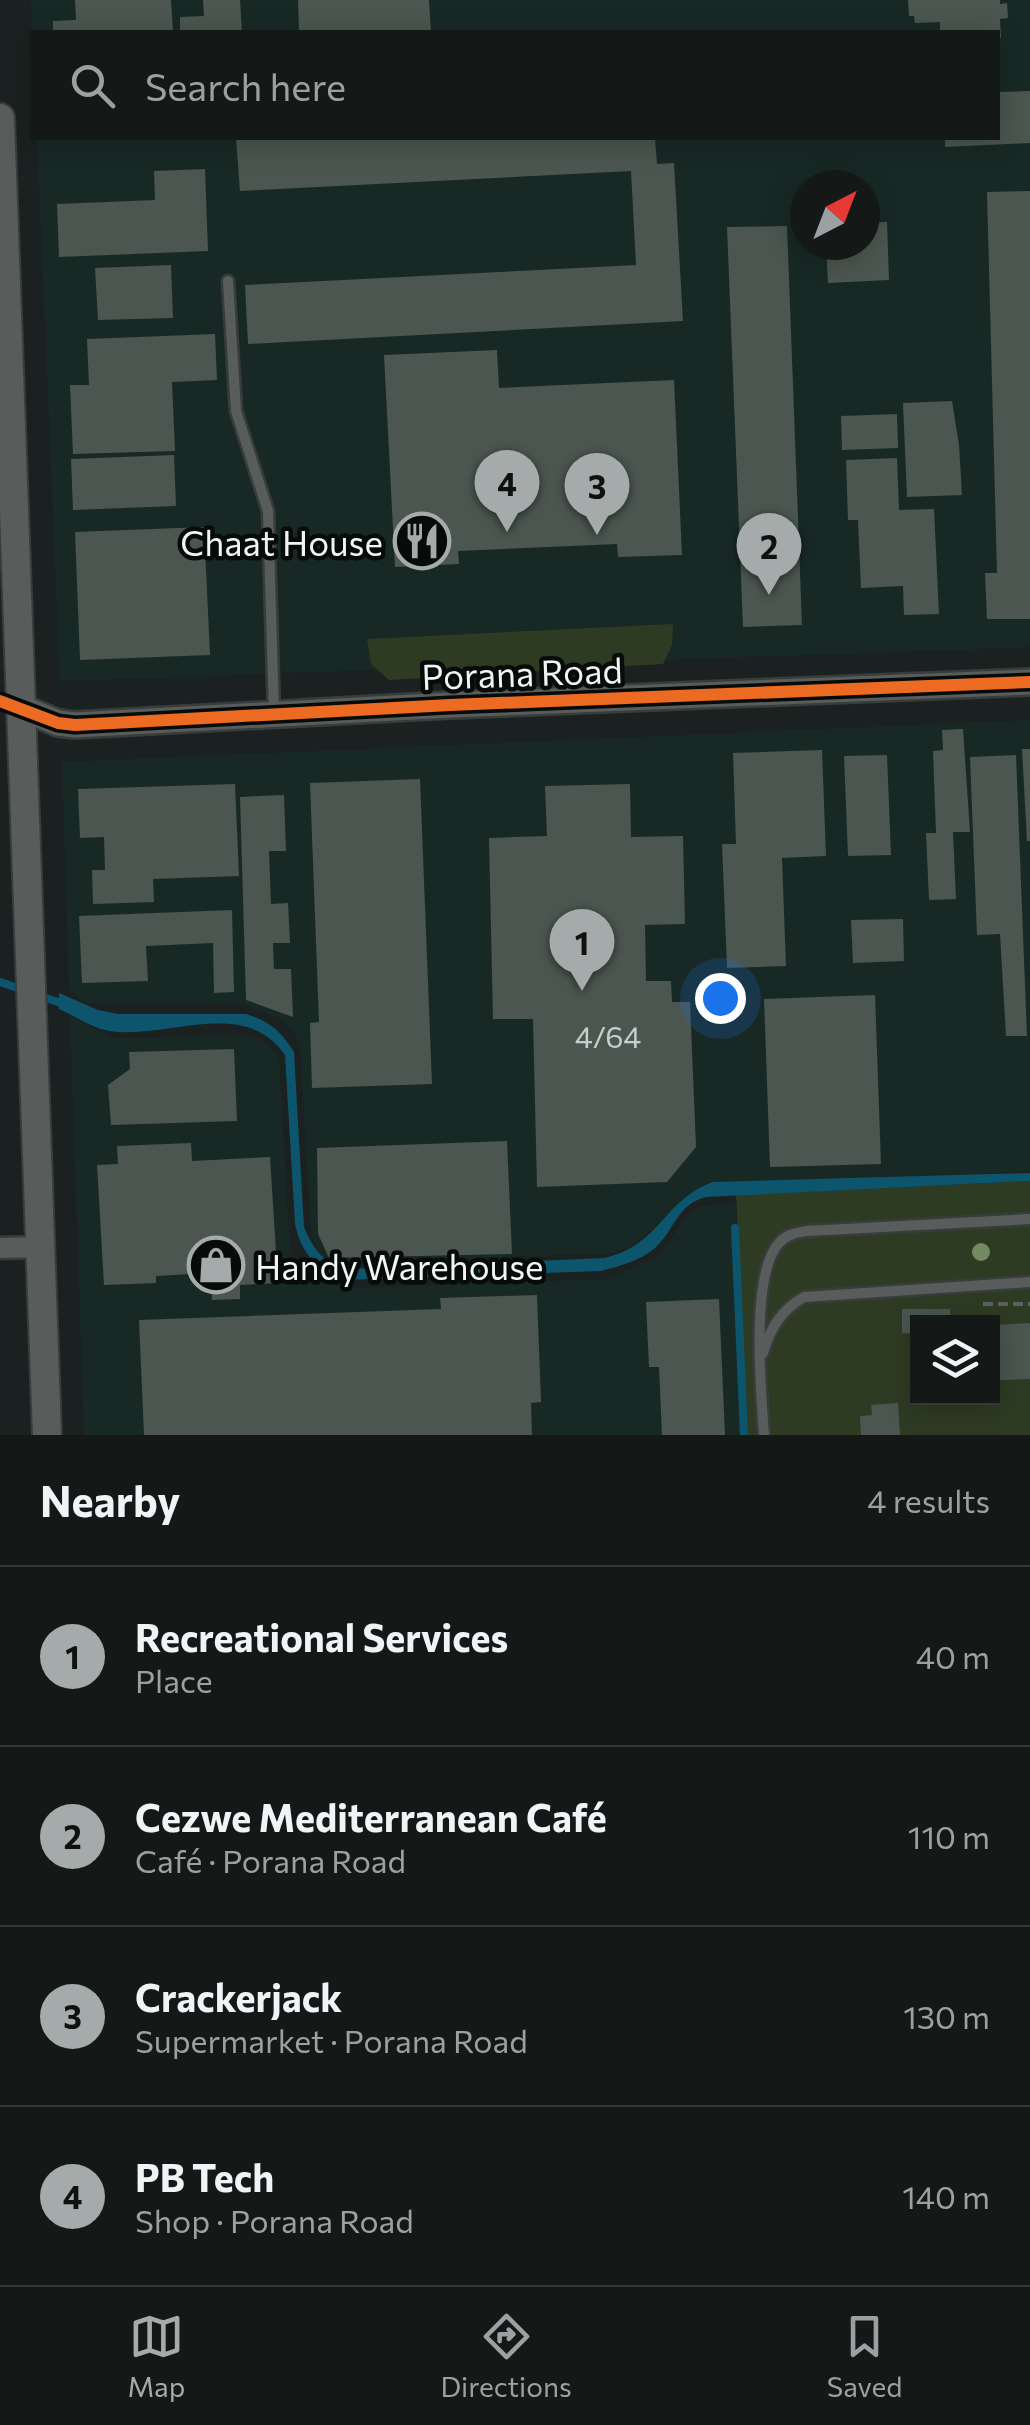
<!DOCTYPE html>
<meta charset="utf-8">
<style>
:root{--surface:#141918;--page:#1d2221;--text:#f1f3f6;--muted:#9da0a2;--line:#333837;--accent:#a5abaa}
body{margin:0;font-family:Commissioner,sans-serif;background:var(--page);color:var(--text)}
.controls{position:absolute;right:30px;bottom:30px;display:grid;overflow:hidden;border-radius:0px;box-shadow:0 5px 25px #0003}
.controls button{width:90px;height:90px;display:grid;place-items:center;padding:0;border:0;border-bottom:2px solid var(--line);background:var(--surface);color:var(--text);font:50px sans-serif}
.compass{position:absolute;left:790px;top:170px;width:90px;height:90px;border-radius:50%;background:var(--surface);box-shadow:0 5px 25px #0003;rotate:42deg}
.you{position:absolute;left:720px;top:998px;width:35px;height:35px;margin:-25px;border:8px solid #fff;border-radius:50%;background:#1a73e8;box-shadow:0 0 0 15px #1a73e833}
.badge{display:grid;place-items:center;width:65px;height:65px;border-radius:50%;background:var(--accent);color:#111;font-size:32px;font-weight:700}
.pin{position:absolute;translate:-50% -82px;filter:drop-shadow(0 2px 5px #0008)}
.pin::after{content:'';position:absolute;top:52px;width:35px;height:30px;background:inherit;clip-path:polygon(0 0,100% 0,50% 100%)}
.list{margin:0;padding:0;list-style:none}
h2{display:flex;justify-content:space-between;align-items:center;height:130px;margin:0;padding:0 40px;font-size:42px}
h2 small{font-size:32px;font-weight:400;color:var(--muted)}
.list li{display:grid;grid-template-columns:65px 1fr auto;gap:30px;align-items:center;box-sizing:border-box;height:180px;padding:0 40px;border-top:2px solid var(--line)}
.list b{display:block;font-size:38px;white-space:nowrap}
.list p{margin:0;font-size:32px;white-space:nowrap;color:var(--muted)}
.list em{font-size:32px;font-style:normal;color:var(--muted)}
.icon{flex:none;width:55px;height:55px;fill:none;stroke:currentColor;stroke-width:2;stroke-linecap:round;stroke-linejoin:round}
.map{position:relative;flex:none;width:1030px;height:1435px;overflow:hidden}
.search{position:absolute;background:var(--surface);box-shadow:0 5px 25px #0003;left:30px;right:30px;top:30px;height:110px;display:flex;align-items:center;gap:25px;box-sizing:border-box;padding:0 35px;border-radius:0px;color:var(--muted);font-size:38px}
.sheet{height:850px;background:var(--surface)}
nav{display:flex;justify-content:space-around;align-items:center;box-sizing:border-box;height:140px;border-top:2px solid var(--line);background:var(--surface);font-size:28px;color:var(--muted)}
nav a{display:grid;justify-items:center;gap:5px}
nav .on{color:var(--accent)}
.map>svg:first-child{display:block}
.built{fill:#182925;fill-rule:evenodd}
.green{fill:#2e3b23;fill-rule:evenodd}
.water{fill:#0d556c}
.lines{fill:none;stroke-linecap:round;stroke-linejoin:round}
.stream{stroke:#0d556c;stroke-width:8}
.building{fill:#4a564f}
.service-casing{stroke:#383d3c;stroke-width:15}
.minor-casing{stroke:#383d3c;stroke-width:25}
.tertiary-casing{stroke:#383d3c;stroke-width:30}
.secondary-casing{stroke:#383d3c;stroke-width:32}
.path{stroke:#5c605f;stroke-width:4;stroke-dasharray:10 5;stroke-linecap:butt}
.service{stroke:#585d5c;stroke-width:10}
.minor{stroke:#585d5c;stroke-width:20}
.tertiary{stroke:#585d5c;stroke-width:25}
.secondary{stroke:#585d5c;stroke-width:28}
.cycleway-casing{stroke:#070c0a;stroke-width:19}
.cycleway{stroke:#ed6a23;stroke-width:12}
.tree{fill:#718a5f}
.labels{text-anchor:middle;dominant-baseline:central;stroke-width:9;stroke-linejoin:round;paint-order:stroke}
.number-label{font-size:30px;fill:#c6cecb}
.poi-label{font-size:35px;fill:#eff6f4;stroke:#070c0a;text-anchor:end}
.street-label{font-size:35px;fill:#eff6f4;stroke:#070c0a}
</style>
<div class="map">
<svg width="1030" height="1435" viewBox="0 0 1030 1435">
<rect width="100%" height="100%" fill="#1b2120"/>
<g class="built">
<path d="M31,0H1030V647L60,681L37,138H998V32H32V42ZM805,185H865V245H805Z"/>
<polygon points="1030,720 1030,1171 954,1176 713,1182 684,1197 669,1215 633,1245 613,1253 333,1263 320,1253 311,1235 300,1046 294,1032 279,1018 241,1003 85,1003 69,988 62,762"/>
<polygon points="70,1016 113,1038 245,1035 259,1038 269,1046 279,1059 290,1252 319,1281 336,1286 354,1288 606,1279 658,1257 688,1213 701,1206 736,1203 748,1435 84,1435"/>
</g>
<g class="green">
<polygon points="673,624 672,645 663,664 389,680 371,664 367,639"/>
<path d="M1030,1181V1435H748L736,1195ZM918,1322H992V1398H918Z"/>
</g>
<path class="water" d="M59,993L98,1010L118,1014H246C269,1021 281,1031 294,1052L304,1227C314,1250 323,1263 348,1269L604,1258C660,1246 664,1199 713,1182L1030,1173V1181L706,1197C677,1204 675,1230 655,1248C640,1261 619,1266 601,1271L345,1280C316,1270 301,1253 295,1224L285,1055C245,996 167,1040 109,1031C92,1028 75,1016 59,1009Z"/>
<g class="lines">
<g class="stream">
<polyline points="0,982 24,990"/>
<polyline points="37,995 67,1005"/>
<polyline points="735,1228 744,1435"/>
</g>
</g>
<g class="building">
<polygon points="75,0 171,0 173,32 53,32 53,21 76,20"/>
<polygon points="203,0 240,0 242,32 180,32 180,17 204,16"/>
<polygon points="298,0 429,0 431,32 299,32"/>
<polygon points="908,0 1000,0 1000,4 1007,3 1008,18 1000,19 1001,38 998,38 998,32 940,32 940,22 915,23 914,16 909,16"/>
<polygon points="1030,91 1030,143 945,147 945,138 998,138 998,92"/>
<polygon points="236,138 655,138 657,164 674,163 683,321 248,344 245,285 636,265 631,171 240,191"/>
<polygon points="205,169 208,251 59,257 57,204 155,200 154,171"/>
<polygon points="1030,191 1030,619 987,619 985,573 997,573 987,192"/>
<polygon points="887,222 889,280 828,283 826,245 865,245 865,223"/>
<polygon points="787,226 802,625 743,627 727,227"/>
<polygon points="171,265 173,318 98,320 95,268"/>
<polygon points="215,334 217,380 172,382 175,451 73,454 70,385 89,385 87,339"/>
<polygon points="497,350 499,388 674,380 682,555 618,557 617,544 458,551 459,564 395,567 384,355"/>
<polygon points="952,401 959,445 962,495 907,497 903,403"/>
<polygon points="897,414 898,448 842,450 841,416"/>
<polygon points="174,455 176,506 73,510 71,459"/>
<polygon points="897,458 899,510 934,509 939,614 904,615 903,586 861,588 858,520 848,520 846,460"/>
<polygon points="204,527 210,655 80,660 75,532"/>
<polygon points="963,729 970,832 953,832 956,899 929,900 926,833 936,833 933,751 943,750 942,730"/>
<polygon points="1022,749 1030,749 1030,841 1027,841"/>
<polygon points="822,750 826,856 782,858 786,966 727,968 722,844 736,844 733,753"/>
<polygon points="887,755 891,855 848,856 844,756"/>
<polygon points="1016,755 1027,1036 1006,1036 1000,934 977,935 970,757"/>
<polygon points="420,779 432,1084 312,1088 310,1023 319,1022 310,783"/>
<polygon points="235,784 239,876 153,879 154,902 93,904 92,870 105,870 104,837 80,838 78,789"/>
<polygon points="630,784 631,837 683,836 685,924 645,925 646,981 671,981 672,1002 690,1002 696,1147 667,1182 537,1187 533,1019 493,1019 489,838 547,836 545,786"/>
<polygon points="284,795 286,851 269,851 271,904 288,903 290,943 273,943 274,969 291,969 293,1017 246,1000 240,797"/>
<polygon points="232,910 234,992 214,993 213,943 146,946 148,981 82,983 79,916"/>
<polygon points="903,919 904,961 853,963 851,920"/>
<polygon points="875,995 881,1164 770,1167 764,999"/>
<polygon points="234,1049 237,1121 111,1125 108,1085 130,1069 129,1052"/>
<polygon points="507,1141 512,1254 329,1258 318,1234 317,1148"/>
<polygon points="191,1143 192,1161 270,1157 278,1283 240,1285 240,1299 212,1300 210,1273 156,1276 156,1283 104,1285 97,1165 118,1164 117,1146"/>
<polygon points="537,1295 541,1402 531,1403 532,1435 144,1435 139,1320 441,1309 440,1298"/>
<polygon points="719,1299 725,1435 662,1435 659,1367 649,1367 646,1302"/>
<polygon points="902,1309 950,1309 950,1322 918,1322 918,1334 902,1333"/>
<polygon points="1030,1323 1030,1379 999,1380 997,1325"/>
<polygon points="898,1403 900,1435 861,1435 860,1416 872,1415 871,1405"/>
</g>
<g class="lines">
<g class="service-casing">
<g id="service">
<polyline points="228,281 236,411 268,511 274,714"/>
<path d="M763,1353C770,1329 781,1310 804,1297L1030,1282"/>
<path d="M764,1435C761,1392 750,1275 779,1243C787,1234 796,1233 807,1231L1030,1219"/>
</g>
</g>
<g class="minor-casing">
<polyline id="minor" points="0,1248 39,1247"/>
</g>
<g class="tertiary-casing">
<polyline id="tertiary" points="20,707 58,723 75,725 450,705 1030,682"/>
</g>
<g class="secondary-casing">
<polyline id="secondary" points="0,118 47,1435"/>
</g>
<polyline class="path" points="983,1304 1030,1304"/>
<use href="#service" class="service"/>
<use href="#minor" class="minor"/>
<use href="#tertiary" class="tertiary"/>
<use href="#secondary" class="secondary"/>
<g class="cycleway-casing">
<polyline id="cycleway" points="0,701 58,723 75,725 450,705 1030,682"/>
</g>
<use href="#cycleway" class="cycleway"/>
</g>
<circle class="tree" cx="981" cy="1252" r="9"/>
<defs>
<g id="restaurant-ring" transform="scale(2.875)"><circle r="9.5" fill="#070c0a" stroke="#a5abaa" stroke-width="1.5"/><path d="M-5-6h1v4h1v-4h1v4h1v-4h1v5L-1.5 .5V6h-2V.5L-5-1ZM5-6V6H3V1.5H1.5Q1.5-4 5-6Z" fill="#a5abaa"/></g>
<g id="shop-ring" transform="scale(2.875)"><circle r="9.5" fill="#070c0a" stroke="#a5abaa" stroke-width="1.5"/><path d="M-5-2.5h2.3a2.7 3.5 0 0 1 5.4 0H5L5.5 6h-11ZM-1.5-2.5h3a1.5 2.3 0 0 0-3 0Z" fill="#a5abaa"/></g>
</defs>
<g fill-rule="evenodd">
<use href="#restaurant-ring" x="422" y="541"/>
<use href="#shop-ring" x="216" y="1265"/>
</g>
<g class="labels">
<g class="number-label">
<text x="608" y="1035">4/64</text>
</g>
<g class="poi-label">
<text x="383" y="541">Chaat House</text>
<text x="255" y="1265" text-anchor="start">Handy Warehouse</text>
</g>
<g class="street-label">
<text transform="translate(522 672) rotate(-2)">Porana Road</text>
</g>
</g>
</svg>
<div class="controls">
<button><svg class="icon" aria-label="layers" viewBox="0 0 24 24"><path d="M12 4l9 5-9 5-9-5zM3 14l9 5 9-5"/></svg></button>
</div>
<svg class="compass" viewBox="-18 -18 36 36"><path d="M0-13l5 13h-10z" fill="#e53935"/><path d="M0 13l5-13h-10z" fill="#9da0a2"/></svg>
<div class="you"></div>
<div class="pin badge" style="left:582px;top:991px">1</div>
<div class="pin badge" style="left:769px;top:595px">2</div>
<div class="pin badge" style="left:597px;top:535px">3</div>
<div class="pin badge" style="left:507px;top:532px">4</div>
<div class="search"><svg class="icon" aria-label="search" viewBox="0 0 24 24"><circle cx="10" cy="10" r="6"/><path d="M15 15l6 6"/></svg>Search here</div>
</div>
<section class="sheet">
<h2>Nearby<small>4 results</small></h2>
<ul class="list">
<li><span class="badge">1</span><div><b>Recreational Services</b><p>Place</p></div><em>40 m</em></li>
<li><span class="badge">2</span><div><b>Cezwe Mediterranean Café</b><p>Café · Porana Road</p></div><em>110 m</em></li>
<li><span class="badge">3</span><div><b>Crackerjack</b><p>Supermarket · Porana Road</p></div><em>130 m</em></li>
<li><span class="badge">4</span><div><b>PB Tech</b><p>Shop · Porana Road</p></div><em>140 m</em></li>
</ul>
</section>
<nav>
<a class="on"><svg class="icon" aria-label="map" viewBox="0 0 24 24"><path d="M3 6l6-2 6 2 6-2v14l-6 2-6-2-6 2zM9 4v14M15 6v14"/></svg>Map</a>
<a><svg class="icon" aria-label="directions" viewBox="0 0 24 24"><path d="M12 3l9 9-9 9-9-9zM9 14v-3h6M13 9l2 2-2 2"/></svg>Directions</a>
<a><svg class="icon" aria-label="saved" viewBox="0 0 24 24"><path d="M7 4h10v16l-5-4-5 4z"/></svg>Saved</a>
</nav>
